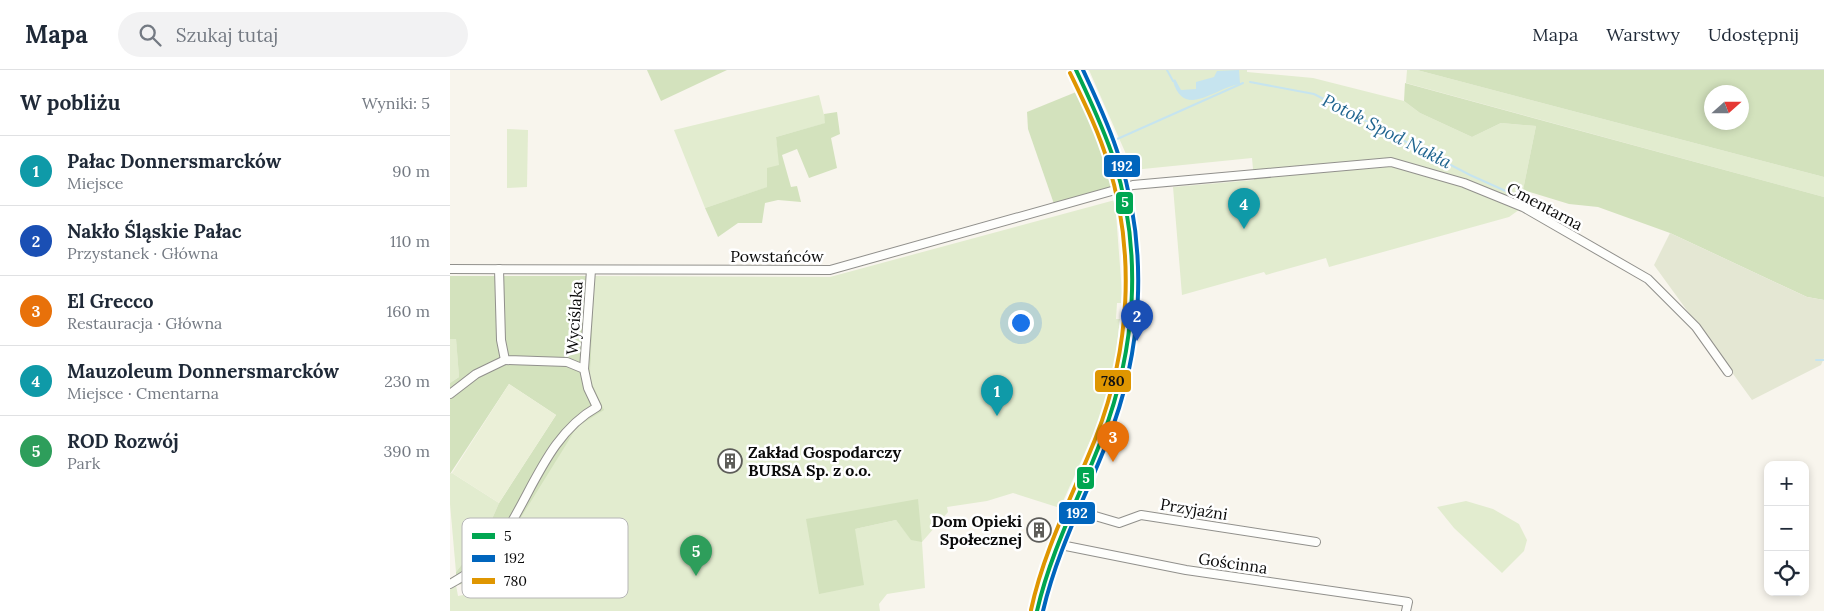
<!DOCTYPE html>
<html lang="pl">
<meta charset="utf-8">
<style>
:root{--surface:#fff;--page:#f2f2f3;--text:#1f2937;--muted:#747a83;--line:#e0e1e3;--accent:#7c3aed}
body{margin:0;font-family:Lora,serif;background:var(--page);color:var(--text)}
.controls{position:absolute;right:15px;bottom:15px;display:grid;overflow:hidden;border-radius:10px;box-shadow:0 2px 8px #0003}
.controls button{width:45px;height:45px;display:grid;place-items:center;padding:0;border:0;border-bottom:1px solid var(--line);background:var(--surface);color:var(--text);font:25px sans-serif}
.compass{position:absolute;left:1254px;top:15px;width:45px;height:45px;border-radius:50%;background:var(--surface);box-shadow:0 2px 8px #0003;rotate:69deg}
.you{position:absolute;left:570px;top:252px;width:18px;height:18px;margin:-12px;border:4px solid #fff;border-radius:50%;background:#1a73e8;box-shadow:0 0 0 8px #1a73e833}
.badge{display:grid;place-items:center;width:32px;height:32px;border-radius:50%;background:var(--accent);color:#fff;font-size:16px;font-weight:700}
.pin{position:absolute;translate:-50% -41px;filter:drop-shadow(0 1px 2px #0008)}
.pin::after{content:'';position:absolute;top:26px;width:18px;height:15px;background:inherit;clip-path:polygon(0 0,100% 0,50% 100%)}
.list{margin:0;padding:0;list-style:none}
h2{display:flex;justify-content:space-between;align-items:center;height:65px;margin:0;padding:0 20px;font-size:21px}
h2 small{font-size:16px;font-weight:400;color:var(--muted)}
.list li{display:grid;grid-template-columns:32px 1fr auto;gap:15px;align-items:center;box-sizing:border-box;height:70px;padding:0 20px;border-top:1px solid var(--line)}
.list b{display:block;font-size:19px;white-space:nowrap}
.list p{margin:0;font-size:16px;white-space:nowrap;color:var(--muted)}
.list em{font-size:16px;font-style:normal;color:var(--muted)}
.icon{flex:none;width:28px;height:28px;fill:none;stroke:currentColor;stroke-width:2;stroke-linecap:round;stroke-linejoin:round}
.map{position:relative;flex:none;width:1374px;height:541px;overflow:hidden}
header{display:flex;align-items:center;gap:30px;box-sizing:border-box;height:70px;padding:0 25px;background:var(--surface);border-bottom:1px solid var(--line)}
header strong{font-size:24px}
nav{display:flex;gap:28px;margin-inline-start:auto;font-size:18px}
.search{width:350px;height:45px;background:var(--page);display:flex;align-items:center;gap:12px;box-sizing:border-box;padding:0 18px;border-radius:28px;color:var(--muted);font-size:19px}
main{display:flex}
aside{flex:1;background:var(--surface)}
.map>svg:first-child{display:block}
.green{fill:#e2eccf;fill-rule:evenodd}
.forest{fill:#d3e2bd;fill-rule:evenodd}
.cemetery{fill:#e4e7d3}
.pitch{fill:#ebf0d8}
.water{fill:#c6e4ef}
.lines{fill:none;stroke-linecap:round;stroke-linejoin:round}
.stream{stroke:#c6e4ef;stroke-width:2}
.street-casing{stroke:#91908c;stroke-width:10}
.primary-casing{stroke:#7e7d7a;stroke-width:15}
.street{stroke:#fefefc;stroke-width:8}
.primary{stroke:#eae4d8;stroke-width:12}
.bus-1-casing{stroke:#fff;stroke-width:8}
.bus-2-casing{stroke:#fff;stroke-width:8}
.bus-3-casing{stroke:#fff;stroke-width:8}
.bus-1{stroke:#00a651;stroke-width:4}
.bus-2{stroke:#0065bd;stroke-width:4}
.bus-3{stroke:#df9601;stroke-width:4}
.labels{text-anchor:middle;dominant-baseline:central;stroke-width:5;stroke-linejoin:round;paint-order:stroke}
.street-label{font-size:16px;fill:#0a0a0a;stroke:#fff}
.poi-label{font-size:16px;font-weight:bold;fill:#0a0a0a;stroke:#fff;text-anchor:start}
.water-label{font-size:18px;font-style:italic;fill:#1f648f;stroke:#fff}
.key{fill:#fff;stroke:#b6b6b6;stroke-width:1}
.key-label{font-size:14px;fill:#0a0a0a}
.line-badge{stroke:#fff;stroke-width:2}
.badge-label{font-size:14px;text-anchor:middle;font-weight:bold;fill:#fff}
.pale-badge-label{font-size:14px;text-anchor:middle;font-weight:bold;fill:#111}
</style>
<header>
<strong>Mapa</strong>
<div class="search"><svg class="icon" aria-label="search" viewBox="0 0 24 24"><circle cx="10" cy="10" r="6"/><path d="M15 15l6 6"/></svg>Szukaj tutaj</div>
<nav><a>Mapa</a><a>Warstwy</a><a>Udostępnij</a></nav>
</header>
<main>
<aside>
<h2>W pobliżu<small>Wyniki: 5</small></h2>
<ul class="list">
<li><span class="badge" style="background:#0f9aa8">1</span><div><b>Pałac Donnersmarcków</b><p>Miejsce</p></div><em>90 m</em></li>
<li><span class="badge" style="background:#1a4fb4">2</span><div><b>Nakło Śląskie Pałac</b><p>Przystanek · Główna</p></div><em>110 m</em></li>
<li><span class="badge" style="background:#e8710a">3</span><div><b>El Grecco</b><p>Restauracja · Główna</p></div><em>160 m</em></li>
<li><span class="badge" style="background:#0f9aa8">4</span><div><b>Mauzoleum Donnersmarcków</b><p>Miejsce · Cmentarna</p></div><em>230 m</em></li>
<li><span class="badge" style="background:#2e9e5b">5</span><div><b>ROD Rozwój</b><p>Park</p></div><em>390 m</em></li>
</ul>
</aside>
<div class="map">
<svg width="1374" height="541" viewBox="0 0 1374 541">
<rect width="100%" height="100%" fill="#f8f5ed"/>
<g class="green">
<polygon points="639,0 797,0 797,2 863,8 954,31 970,43 1022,67 1051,53 1086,56 1073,120 1081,124 1079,130 1117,148 1112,160 1073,137 1059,147 879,197 876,188 816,205 814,202 732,225 723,117 804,110 802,88 683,100"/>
<polygon points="957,0 967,0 1374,107 1374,127 956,13"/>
<polygon points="369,25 376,53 326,67 330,95 318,117 255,138 224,60"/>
<polygon points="57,59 78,60 77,117 57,118"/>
<path d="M665,130L672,223L671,233H667L666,249H670L664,301L658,325L649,351L610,438L563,423L537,431L497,437L498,442L472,472L475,518L437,524L429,534L430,541H0V519L6,515L8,526L29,522L21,506L35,495L127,357L153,340L140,309L145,206L380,207ZM468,429L461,469L446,450L405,459Z"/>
<polygon points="6,268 9,307 0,313 0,269"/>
<polygon points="2,403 49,433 35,465 6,502 0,434 0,404"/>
<polygon points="1016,431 1043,439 1069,454 1077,470 1074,481 1052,503 1004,458 987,437"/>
</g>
<g class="forest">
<polygon points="197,0 277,0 211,31"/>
<path d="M967,0H1374V107ZM1262,22H1292V52H1262Z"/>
<polygon points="955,13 1374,127 1374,230 1357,227 1220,163 1148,137 1119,134 1073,120 1086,56 1051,53 1022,67 970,43 954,31"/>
<polygon points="631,20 666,117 604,134 578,59 577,42"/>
<polygon points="387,42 390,64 381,68 387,98 359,108 347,79 332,85 341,117 347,116 351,132 328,130 315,133 312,153 288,153 268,167 255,138 317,117 317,98 329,95 326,67 375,53 374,44"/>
<polygon points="0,206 145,206 140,309 154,340 127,357 52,478 21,506 29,522 22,523 18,513 6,515 6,502 35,465 49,433 106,345 59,314 0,404 0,313 9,307 6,269 0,269"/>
<polygon points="468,429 472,472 461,470 446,450 405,459 414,515 369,524 356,449"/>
</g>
<polygon class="cemetery" points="1220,163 1357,227 1374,230 1374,288 1371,295 1302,330 1204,195"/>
<polygon class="pitch" points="59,314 106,345 49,433 2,403"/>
<path class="water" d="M789,0L790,14C766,17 734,50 723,11L725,9L731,20L746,19V12L764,7L767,1Z"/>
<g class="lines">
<g class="stream">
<polyline points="717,0 723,11"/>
<polyline points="800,12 864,24 1020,105 1069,127"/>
<polyline points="665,70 793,13"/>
<polyline points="1366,290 1374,290"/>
</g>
<g class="street-casing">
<g id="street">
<polyline points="0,199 380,200 683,115 941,92 1014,113 1073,137 1198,209 1246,257 1278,302"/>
<polyline points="134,299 141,200"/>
<polyline points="0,324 26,304 55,290"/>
<polyline points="621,439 669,453 691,445 866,472"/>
<polyline points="606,474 736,500 958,532 956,541"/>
<path d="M0,514C16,505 30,496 42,481C79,436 93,367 147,337L138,318L134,299L117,292L55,290L51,270L49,199"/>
</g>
</g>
<g class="primary-casing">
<path id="primary" d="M587,541C598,480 629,426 652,368C683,290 692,202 672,120C663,78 644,38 626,0"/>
</g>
<use href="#street" class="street"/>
<use href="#primary" class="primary"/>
<g class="bus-1-casing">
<path id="bus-1" d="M587,541C601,480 630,426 652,368C686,279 693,182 664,90C654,59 640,30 626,0"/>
</g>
<g class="bus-2-casing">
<path id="bus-2" d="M593,541C607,481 635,428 657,372C693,282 699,180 669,87C660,57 646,28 633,0"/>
</g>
<g class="bus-3-casing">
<path id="bus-3" d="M581,540C594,479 623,425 646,367C680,279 686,183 658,93C649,62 634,32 620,3"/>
</g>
<use href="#bus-1" class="bus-1"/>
<use href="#bus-2" class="bus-2"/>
<use href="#bus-3" class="bus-3"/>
</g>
<defs>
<g id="building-ring" transform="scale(1.25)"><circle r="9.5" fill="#fff" stroke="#5d5c59" stroke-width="1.5"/><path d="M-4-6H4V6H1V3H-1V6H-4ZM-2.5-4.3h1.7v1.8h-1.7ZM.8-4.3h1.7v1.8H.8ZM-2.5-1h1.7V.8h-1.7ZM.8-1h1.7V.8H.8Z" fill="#5d5c59"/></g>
</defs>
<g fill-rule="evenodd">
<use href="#building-ring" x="280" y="391"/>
<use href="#building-ring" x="589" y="460"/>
</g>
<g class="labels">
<g class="street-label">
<text transform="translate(1095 136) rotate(28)">Cmentarna</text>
<text x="327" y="186">Powstańców</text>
<text transform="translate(124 248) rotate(-86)">Wyciślaka</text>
<text transform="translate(744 439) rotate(9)">Przyjaźni</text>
<text transform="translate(783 493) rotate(8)">Gościnna</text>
</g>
<g class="poi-label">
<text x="298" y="382">Zakład Gospodarczy<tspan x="298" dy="18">BURSA Sp. z o.o.</tspan></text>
<text x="572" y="451" text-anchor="end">Dom Opieki<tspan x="572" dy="18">Społecznej</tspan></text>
</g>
<g class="water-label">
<text transform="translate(937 61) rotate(27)">Potok Spod Nakła</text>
</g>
</g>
<rect x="12" y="448" width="166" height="80" rx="8" class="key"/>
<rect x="22" y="463" width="23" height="6" fill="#00a651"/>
<rect x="22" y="485" width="23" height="7" fill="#0065bd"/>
<rect x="22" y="508" width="23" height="6" fill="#df9601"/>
<g class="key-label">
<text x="54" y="471">5</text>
<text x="54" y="493">192</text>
<text x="54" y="516">780</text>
</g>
<g class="line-badge">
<rect x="653" y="84" width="38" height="24" rx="5" fill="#0065bd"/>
<rect x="665" y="121" width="19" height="24" rx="5" fill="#00a651"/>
<rect x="644" y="299" width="38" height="24" rx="5" fill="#df9601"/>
<rect x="626" y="396" width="19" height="24" rx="5" fill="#00a651"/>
<rect x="608" y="431" width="38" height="24" rx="5" fill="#0065bd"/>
</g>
<g class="badge-label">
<text x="672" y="101">192</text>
<text x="675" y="137">5</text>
<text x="636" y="413">5</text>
<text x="627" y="448">192</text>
</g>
<g class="pale-badge-label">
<text x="663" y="316">780</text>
</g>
</svg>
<div class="controls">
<button>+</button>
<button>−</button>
<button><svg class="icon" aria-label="locate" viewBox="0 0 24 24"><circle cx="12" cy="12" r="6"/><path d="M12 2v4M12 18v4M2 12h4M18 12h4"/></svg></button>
</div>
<svg class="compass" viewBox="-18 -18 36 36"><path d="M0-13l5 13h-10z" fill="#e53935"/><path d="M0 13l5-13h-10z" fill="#747a83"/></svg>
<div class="you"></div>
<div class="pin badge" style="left:547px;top:346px;background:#0f9aa8">1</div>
<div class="pin badge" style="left:687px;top:271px;background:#1a4fb4">2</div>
<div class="pin badge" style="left:663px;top:392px;background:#e8710a">3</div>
<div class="pin badge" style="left:794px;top:159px;background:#0f9aa8">4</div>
<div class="pin badge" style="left:246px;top:506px;background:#2e9e5b">5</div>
</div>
</main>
